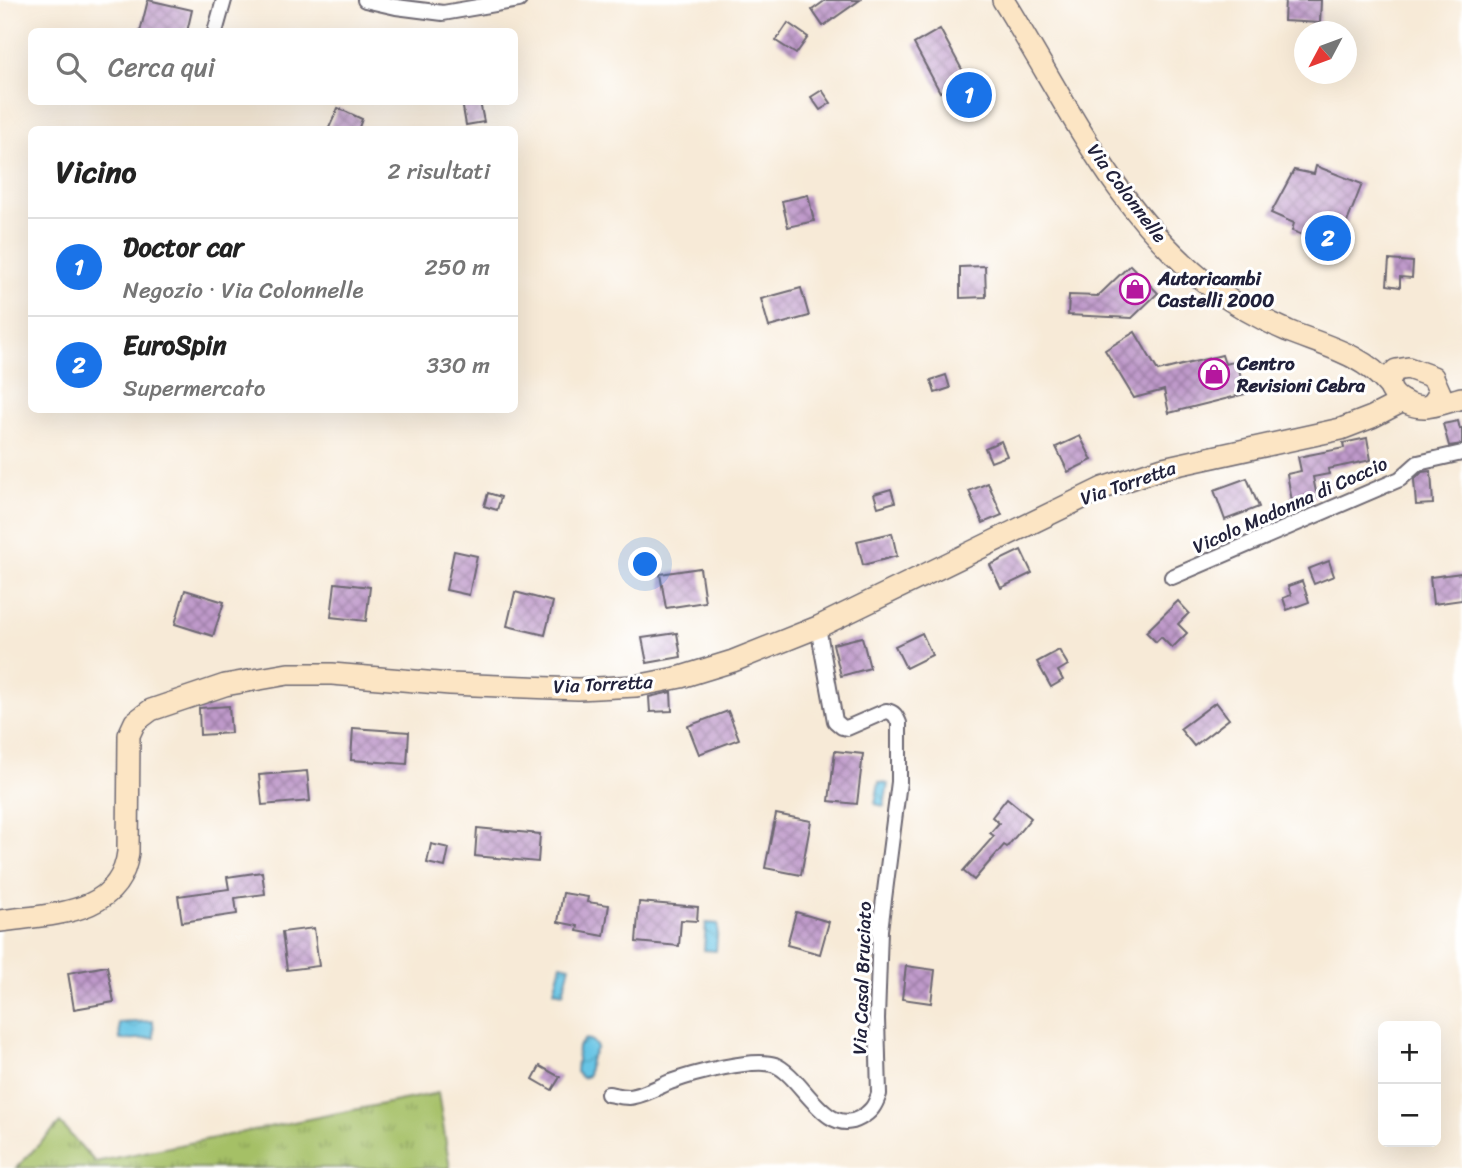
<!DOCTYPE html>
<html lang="it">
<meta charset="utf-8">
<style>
:root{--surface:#fff;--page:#f6f6f6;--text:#222;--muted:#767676;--line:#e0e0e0;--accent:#1a73e8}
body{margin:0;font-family:Sriracha,sans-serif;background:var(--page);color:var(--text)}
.controls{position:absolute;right:21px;bottom:21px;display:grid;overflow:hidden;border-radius:10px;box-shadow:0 7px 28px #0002}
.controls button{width:63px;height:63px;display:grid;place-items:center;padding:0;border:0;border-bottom:2px solid var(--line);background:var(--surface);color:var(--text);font:35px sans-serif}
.compass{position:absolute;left:1294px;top:21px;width:63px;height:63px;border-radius:50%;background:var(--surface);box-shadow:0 7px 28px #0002;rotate:229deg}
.you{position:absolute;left:646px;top:565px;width:24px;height:24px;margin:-18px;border:5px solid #fff;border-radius:50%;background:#1a73e8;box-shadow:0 0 0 10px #1a73e833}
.badge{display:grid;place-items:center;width:46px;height:46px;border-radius:50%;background:var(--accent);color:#fff;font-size:23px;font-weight:700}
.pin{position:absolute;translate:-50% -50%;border:4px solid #fff;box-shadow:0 2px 7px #0006}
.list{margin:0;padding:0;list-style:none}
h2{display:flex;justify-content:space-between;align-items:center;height:91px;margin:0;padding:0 28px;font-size:30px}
h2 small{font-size:23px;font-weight:400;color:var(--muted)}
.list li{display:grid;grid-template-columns:46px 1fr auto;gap:21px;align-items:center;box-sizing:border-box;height:98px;padding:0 28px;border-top:2px solid var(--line)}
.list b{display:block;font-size:26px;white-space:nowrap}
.list p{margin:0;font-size:23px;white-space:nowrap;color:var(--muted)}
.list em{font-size:23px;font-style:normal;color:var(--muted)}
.icon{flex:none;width:38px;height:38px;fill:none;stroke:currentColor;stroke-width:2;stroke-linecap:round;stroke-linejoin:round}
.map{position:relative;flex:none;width:1462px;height:1168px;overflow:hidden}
.search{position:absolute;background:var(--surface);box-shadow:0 7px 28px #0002;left:28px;top:28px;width:490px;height:77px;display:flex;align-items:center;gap:18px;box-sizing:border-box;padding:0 24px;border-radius:10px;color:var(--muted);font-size:26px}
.panel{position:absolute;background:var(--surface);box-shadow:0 7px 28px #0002;left:28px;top:126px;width:490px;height:287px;border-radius:10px}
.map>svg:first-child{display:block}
.grass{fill:url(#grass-tufts);stroke:#647150;stroke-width:2}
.water{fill:url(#water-waves);stroke:#447490;stroke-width:2}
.building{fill:url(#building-cross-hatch)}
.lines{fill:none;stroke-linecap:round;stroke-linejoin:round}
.street-casing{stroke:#6d6872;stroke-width:18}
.secondary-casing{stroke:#6d6872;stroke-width:24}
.street{stroke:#fff;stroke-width:14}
.secondary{stroke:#fce5c4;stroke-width:21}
.labels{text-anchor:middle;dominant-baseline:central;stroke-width:6;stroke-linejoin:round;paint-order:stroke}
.street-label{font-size:19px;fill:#22223b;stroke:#fff}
.poi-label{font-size:19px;font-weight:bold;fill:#22223b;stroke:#fff;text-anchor:start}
</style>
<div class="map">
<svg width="1462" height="1168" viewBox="0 0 1462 1168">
<defs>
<pattern id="grass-tufts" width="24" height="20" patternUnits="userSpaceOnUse" patternTransform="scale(1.75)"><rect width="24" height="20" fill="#a5c066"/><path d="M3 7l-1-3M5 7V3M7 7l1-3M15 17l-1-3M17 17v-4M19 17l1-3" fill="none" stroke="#869c55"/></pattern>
<pattern id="water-waves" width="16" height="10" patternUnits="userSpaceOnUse" patternTransform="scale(1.75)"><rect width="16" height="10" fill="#67c5e5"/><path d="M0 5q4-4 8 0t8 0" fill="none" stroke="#59a9c5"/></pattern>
<pattern id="building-cross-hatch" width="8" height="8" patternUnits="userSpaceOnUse" patternTransform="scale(1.75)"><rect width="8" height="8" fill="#bf9aca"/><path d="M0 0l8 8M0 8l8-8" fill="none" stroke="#9b7da5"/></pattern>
</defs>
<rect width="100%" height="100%" fill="#fff"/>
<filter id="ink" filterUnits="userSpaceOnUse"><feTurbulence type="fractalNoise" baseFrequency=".0143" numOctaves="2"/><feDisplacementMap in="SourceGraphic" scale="14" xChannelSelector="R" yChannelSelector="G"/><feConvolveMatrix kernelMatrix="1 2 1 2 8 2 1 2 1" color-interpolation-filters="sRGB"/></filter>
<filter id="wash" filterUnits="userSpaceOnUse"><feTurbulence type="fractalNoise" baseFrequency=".00686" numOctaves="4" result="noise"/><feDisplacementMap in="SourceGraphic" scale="28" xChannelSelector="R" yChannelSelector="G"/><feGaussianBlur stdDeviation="1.57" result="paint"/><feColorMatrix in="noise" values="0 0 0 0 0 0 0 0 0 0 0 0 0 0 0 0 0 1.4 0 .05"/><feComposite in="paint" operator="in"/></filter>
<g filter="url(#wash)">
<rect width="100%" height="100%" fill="#f7ead7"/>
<polygon class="grass" points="438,1093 450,1168 16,1168 60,1123 95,1162"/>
<g class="water">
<polygon points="879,782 888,784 884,806 875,804"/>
<polygon points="706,923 718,924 716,951 704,950"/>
<polygon points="561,964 570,966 563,993 554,991"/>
<polygon points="153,1021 154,1038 120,1040 119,1023"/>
<polygon points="585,1039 591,1040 597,1047 590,1060 588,1076 582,1078 576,1072 578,1047"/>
</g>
<g id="blocks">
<g class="building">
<polygon points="148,0 192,10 187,32 140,32"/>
<polygon points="826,0 860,0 823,26 812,10"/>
<polygon points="1285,0 1321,0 1320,23 1284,21"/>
<polygon points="788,23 808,37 796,54 776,41"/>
<polygon points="940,29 966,77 940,92 914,44"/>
<polygon points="822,90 831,103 820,110 811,97"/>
<polygon points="462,102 480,102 484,122 466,125"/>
<polygon points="338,108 362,119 358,130 328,130"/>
<polygon points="1316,166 1362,184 1337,248 1292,231 1294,223 1271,213 1294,170 1314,174"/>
<polygon points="808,195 814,221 788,227 782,201"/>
<polygon points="1389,260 1413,262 1412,278 1400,277 1400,287 1387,285"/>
<polygon points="1130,265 1158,293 1132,318 1068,315 1069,295 1098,296"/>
<polygon points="985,266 986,297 960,298 960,267"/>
<polygon points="801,288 809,316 769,327 761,299"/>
<polygon points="1135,332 1158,371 1222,355 1225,364 1237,361 1245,394 1169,413 1164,390 1134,398 1105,350"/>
<polygon points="946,375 950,388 935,393 931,380"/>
<polygon points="1458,421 1460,429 1462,428 1462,444 1449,446 1443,424"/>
<polygon points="1080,436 1092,460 1068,472 1056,447"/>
<polygon points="1367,438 1371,460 1328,469 1329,474 1313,477 1317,497 1292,501 1287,474 1301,471 1298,457 1344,448 1343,443"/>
<polygon points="1001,441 1007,456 991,462 985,448"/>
<polygon points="1431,471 1433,504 1416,505 1414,480 1422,472"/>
<polygon points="1247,478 1259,507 1225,520 1214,490"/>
<polygon points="988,483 1002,515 983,523 969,491"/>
<polygon points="891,489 895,502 878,507 874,494"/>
<polygon points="488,493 501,497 497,510 484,506"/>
<polygon points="892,533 897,556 863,565 857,541"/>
<polygon points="1021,550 1032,573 1001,588 990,565"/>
<polygon points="454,551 477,556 469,595 446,590"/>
<polygon points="1329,561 1334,576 1314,584 1308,569"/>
<polygon points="700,568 705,602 666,608 660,574"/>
<polygon points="1462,573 1462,600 1433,604 1430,577"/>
<polygon points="1302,581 1309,602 1287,610 1283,598 1291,595 1288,586"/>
<polygon points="335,583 370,587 366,621 331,617"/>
<polygon points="185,590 224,602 213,636 175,624"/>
<polygon points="515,592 553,602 545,635 507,626"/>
<polygon points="1178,601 1189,613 1178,624 1187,633 1172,648 1161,637 1156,642 1146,632"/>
<polygon points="677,633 681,657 647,663 642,638"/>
<polygon points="922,633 932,655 906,668 895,646"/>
<polygon points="862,637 870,668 841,676 833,644"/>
<polygon points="1059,650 1068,665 1058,671 1063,680 1051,687 1037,662"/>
<polygon points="671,692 672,711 650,712 649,697"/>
<polygon points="1216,702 1229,719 1194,746 1180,729"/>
<polygon points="229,706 231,733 200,735 199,708"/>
<polygon points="728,711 739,739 699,754 688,726"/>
<polygon points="353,728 409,732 407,764 351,760"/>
<polygon points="835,751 863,754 857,804 829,801"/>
<polygon points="307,771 310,801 262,805 259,775"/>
<polygon points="1007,798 1031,818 1007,847 1004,845 974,880 963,871 994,836 990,833 999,823 992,817"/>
<polygon points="776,814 811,821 801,875 765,868"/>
<polygon points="477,828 540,834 538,862 475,856"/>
<polygon points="431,844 449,848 445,867 427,863"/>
<polygon points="262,872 265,894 235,898 237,914 182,922 178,896 229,889 227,877"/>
<polygon points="563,893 588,897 587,902 609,905 604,936 577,931 578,926 558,922"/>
<polygon points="639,902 698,907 697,921 681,920 679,946 636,942"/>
<polygon points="796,912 829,922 820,954 787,945"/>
<polygon points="314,928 319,966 287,970 282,932"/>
<polygon points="107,966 114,1002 74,1009 68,973"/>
<polygon points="906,966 935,970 931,1003 902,999"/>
<polygon points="540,1066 560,1077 552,1090 533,1079"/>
</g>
</g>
</g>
<g filter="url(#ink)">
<use href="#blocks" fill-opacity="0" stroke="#6d6872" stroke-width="2"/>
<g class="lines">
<g class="street-casing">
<g id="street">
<polyline points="365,0 396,7 443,13 519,0"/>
<polyline points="215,32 224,0"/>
<polyline points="1172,577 1400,479 1418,463 1462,453"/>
<path d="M608,1094C614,1095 622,1097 629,1097C642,1096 658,1087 670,1082C692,1074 754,1057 775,1065C802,1076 825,1138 860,1118C871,1112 875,1106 879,1094L877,1019L880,930L899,782V723C896,716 894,712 886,711L847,728L842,727L835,721L818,627"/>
</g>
</g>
<g class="secondary-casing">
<g id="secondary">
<path d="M1003,0C1066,101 1117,216 1214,289C1237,306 1263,320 1288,331C1325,346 1363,354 1389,386"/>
<path d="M1427,407L1433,403L1440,393L1433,377L1408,368L1396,370C1377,389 1404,407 1424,407C1436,407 1450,401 1462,398"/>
<path d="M0,921C50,914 121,916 128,852L129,735L135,722L151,710L225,685L288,674H332L450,684L578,689L636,686L681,677L733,661L818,627L1103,488L1163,468L1341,429L1372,417L1403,401"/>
</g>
</g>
<use href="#street" class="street"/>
<use href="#secondary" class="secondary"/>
</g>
</g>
<defs>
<g id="shop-ring" transform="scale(1.575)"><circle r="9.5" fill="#fff" stroke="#b5179e" stroke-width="1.5"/><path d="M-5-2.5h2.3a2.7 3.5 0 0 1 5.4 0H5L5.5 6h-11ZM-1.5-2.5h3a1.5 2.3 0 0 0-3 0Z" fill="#b5179e"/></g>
</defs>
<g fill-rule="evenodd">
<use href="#shop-ring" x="1135" y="289"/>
<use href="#shop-ring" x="1214" y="374"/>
</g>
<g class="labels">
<g class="street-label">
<text transform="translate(1127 193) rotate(53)">Via Colonnelle</text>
<text transform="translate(1128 483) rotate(-19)">Via Torretta</text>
<text transform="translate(1290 505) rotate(-24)">Vicolo Madonna di Coccio</text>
<text transform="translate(603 684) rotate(-3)">Via Torretta</text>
<text transform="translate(862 978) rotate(-88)">Via Casal Bruciato</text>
</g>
<g class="poi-label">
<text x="1158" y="278">Autoricambi<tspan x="1158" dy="22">Castelli 2000</tspan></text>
<text x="1237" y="363">Centro<tspan x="1237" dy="22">Revisioni Cebra</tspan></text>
</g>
</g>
</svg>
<div class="controls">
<button>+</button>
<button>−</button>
</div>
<svg class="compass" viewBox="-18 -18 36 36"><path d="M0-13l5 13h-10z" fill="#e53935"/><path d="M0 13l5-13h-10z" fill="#767676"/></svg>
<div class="you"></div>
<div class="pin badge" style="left:969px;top:95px">1</div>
<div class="pin badge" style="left:1328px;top:238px">2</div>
<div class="search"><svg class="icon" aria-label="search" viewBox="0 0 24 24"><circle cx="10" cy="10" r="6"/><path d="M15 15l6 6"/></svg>Cerca qui</div>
<section class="panel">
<h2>Vicino<small>2 risultati</small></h2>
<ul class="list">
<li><span class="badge">1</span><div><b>Doctor car</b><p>Negozio · Via Colonnelle</p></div><em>250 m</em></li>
<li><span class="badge">2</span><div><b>EuroSpin</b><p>Supermercato</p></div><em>330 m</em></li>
</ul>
</section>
</div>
